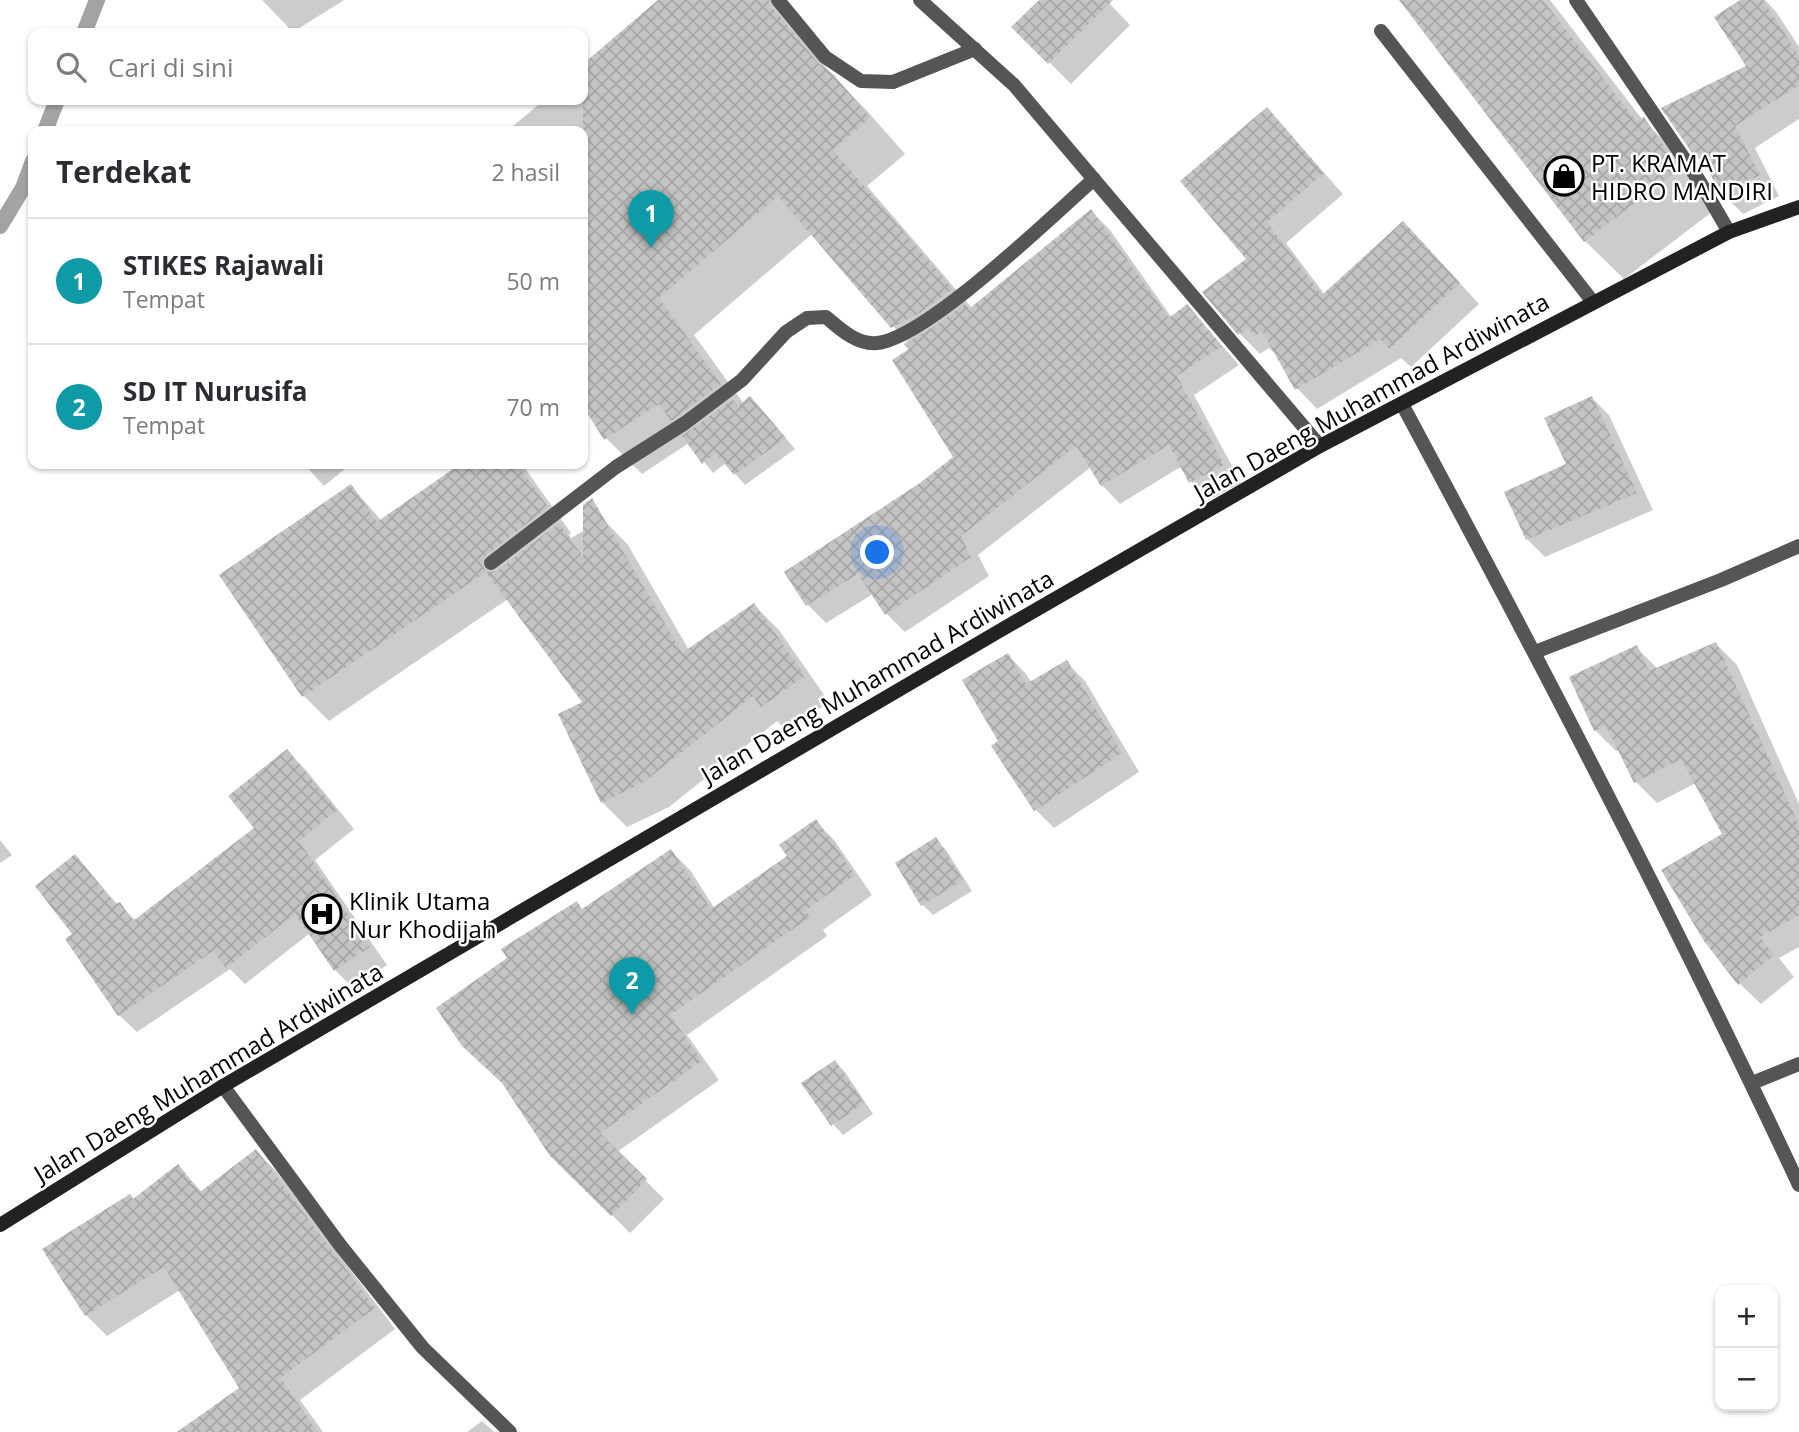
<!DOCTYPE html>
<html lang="id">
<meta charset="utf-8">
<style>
:root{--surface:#fff;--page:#f2f2f3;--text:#2b2b33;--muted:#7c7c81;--line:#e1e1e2;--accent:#000}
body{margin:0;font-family:"Open Sans",sans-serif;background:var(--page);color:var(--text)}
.controls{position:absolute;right:21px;bottom:21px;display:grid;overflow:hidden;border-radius:14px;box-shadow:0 2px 5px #0004}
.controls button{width:63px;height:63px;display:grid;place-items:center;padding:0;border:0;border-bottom:2px solid var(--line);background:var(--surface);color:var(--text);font:35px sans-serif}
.you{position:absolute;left:878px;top:553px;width:24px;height:24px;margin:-18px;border:5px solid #fff;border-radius:50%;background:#1a73e8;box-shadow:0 0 0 10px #1a73e833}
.badge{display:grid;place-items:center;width:46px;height:46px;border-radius:50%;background:var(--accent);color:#fff;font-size:23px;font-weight:700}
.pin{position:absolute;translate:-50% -58px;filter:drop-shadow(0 2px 4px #0008)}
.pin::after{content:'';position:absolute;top:37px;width:24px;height:21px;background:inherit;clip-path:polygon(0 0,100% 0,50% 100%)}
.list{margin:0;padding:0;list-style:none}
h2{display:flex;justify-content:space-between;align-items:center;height:91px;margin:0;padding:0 28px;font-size:30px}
h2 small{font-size:23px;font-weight:400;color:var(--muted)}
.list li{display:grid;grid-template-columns:46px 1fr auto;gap:21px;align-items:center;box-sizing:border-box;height:126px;padding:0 28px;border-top:2px solid var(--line)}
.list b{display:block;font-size:26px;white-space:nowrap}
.list p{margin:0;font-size:23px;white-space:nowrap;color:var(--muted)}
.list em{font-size:23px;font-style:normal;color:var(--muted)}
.icon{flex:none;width:38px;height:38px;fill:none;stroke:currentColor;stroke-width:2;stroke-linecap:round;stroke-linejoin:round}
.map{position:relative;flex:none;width:1799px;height:1432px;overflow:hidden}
.search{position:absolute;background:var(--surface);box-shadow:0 2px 5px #0004;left:28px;top:28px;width:560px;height:77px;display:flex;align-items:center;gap:18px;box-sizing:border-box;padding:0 24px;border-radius:14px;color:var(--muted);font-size:26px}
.panel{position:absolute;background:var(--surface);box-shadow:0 2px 5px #0004;left:28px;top:126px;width:560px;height:343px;border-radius:14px}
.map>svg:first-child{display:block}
.shadow{fill:#0003}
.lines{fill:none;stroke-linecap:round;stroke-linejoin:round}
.stream{stroke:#a3a3a3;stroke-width:16}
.building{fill:url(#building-cross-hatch)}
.lane{stroke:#555;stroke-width:14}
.street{stroke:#555;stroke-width:14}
.secondary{stroke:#222;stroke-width:14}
.labels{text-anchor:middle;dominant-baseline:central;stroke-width:5;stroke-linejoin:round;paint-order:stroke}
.poi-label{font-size:24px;fill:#000;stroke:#fff;text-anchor:start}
.street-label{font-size:24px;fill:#000;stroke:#fff}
</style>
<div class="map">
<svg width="1799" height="1432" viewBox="0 0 1799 1432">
<defs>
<pattern id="building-cross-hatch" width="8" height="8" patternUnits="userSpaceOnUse" patternTransform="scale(1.75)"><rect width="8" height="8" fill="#c4c4c4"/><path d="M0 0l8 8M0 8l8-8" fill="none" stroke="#a7a7a7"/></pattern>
</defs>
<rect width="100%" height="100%" fill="#fff"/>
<g class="shadow">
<polygon points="262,0 344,0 293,32"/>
<polygon points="661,0 773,0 832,75 868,112 905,154 867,186 972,308 1091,211 1110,230 1172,318 1187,306 1239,365 1194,395 1241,483 1209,500 1191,481 1182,466 1120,504 1102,485 1091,467 978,555 989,576 905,632 887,614 873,594 826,623 808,605 787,572 921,485 955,458 909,344 812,234 694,335 744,404 760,408 795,449 745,485 726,463 713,473 689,443 642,474 606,438 583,403 583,131 507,131 544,100 583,100 583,67"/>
<polygon points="1041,0 1106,0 1130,25 1071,84 1014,27"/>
<polygon points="1401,0 1550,0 1642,119 1682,158 1717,208 1624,279 1585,241"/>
<polygon points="1744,0 1765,0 1777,13 1799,47 1799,119 1755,148 1779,196 1743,214 1722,193 1710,170 1696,156 1748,66"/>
<polygon points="1267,109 1343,194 1286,243 1325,295 1423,243 1479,304 1411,367 1401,358 1317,409 1297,388 1277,355 1269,348 1260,354 1240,334"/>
<polygon points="1592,398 1609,415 1653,510 1545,557 1527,539 1568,465"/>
<polygon points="304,464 351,464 324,486"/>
<polygon points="463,464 522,464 571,533 569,535 571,538 603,519 628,545 689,650 754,605 779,630 829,702 787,731 777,721 669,807 627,827 602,802 585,703 508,599 329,721 304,696 221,575 351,486 382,521"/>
<polygon points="1716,644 1737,665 1799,804 1799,947 1779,958 1794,977 1761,1004 1740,984 1705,940 1724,835 1696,783 1657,803 1636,782 1620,750 1616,751 1595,730 1636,647 1658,669"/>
<polygon points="1008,655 1026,674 1032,683 1066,662 1085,681 1139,772 1054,828 1036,810 1001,741"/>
<polygon points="287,751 305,769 354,829 315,860 387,965 353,988 335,970 310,933 245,984 230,969 137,1032 119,1015 75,934 74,856 118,905 119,904 136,921 256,828"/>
<polygon points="815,821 834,840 872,895 823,930 827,936 687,1035 719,1080 617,1152 664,1199 630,1233 552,1155 509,958 577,904 583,910 671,851 690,870 715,909 790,856"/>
<polygon points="0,840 12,855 0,863"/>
<polygon points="936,840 946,850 972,891 933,915 923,905 897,864"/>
<polygon points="835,1062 845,1072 873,1114 843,1135 833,1124"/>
<polygon points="256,1151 277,1172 395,1329 300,1400 323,1432 180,1432 242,1389 180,1290 107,1336 86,1315 134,1201 177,1166 202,1192"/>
<polygon points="482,1421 494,1432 467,1432"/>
</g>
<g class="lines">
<g class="stream">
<polyline points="84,33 97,0"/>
<polyline points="45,131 57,100"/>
<polyline points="0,226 23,188 33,161"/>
</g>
</g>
<g class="building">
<polygon points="658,0 769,0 771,6 818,63 833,74 870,117 833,150 953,289 921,312 891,328 778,196 659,298 721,384 671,421 659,404 604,440 583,406 583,64"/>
<polygon points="1039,0 1113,0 1048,64 1011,27"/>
<polygon points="1399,0 1543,0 1636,121 1644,117 1679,169 1584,242"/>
<polygon points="1740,0 1763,0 1799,56 1799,85 1735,126 1760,175 1720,194 1700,153 1695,157 1661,108 1746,66 1714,17"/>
<polygon points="1267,107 1324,173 1267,222 1322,295 1403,221 1460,283 1389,349 1380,339 1295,390 1262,331 1255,336 1249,328 1238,335 1202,292 1246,259 1180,181"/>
<polygon points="1091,209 1169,318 1187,304 1222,346 1177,376 1224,465 1189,483 1169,445 1101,486 1076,446 961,536 971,557 885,615 858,574 806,606 784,572 920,483 953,457 892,360 909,349 904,344 932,328 965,304 969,309"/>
<polygon points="750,396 786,438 734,475 716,453 702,464 682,436 733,399 738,406"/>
<polygon points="1592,396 1637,493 1526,540 1504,492 1566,464 1544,418"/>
<polygon points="460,464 517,464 548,507 485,556 482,565 487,572 497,571 559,523 583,557 583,505 592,498 682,653 754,603 805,676 761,707 753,696 644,782 601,803 558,714 582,702 486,572 302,697 219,575 351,484 377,522"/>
<polygon points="1716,642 1799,825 1799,915 1760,937 1774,955 1738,985 1704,941 1661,870 1722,834 1681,759 1634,783 1606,726 1594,731 1569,677 1637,645 1649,671"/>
<polygon points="1008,653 1026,684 1067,660 1122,753 1034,811 991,746 998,741 962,680"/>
<polygon points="287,749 337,810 299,841 370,947 334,971 295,914 226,968 213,951 118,1016 65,939 72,934 35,886 75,854 116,904 120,902 133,921 254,828 228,796"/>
<polygon points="816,819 855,875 806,910 810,917 670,1015 702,1061 600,1133 647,1179 611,1216 550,1156 502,1083 462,1046 436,1008 507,958 501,949 577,901 582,909 671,849 711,909 787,856 779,845"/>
<polygon points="936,837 963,880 921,906 895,863"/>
<polygon points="835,1060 864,1103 831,1126 801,1083"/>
<polygon points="256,1149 375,1308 280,1378 318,1432 177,1432 239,1388 164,1267 85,1316 42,1249 130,1194 133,1199 178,1164 200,1192"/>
</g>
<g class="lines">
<g class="lane">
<polyline points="778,0 825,57 861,81 893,82 975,49"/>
<polyline points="1576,0 1700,182 1729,232"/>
<polyline points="1381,31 1593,302"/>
<polyline points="1752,1083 1799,1064"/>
</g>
<g class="street">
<polyline points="920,0 1014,85 1320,446"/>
<path d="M1402,404C1540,661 1675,920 1799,1185"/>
<path d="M491,563L616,467L685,423L742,380L786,332L807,318L826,317C840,329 857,345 877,343C927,338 1052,216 1094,179"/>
<polyline points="1535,652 1721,580 1799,546"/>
<polyline points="223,1086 340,1245 423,1348 510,1432"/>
</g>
<polyline class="secondary" points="0,1225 223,1086 1001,630 1320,446 1729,232 1799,207"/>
</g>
<defs>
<g id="shop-ring" transform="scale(2.0125)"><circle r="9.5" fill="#fff" stroke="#000" stroke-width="1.5"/><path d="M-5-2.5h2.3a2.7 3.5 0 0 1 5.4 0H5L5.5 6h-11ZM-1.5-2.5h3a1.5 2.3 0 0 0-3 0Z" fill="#000"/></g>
<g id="hospital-ring" transform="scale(2.0125)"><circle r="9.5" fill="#fff" stroke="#000" stroke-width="1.5"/><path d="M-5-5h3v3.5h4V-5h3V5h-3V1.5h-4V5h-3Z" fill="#000"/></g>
</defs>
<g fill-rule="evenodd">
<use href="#shop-ring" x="1564" y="176"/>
<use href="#hospital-ring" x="322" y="914"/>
</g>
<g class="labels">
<g class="poi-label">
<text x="1591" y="162">PT. KRAMAT<tspan x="1591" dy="28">HIDRO MANDIRI</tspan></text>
<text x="349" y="900">Klinik Utama<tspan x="349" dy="28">Nur Khodijah</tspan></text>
</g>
<g class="street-label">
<text transform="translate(1371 396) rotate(-29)">Jalan Daeng Muhammad Ardiwinata</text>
<text transform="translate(877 676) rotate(-30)">Jalan Daeng Muhammad Ardiwinata</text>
<text transform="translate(208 1072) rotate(-31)">Jalan Daeng Muhammad Ardiwinata</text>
</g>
</g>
</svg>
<div class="controls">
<button>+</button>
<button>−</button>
</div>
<div class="you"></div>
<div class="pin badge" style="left:651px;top:248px;background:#0f9aa8">1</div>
<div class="pin badge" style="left:632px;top:1015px;background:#0f9aa8">2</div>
<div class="search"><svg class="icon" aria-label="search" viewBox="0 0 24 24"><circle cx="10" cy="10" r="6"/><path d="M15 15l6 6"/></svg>Cari di sini</div>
<section class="panel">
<h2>Terdekat<small>2 hasil</small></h2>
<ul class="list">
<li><span class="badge" style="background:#0f9aa8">1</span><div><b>STIKES Rajawali</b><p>Tempat</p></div><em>50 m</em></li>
<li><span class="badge" style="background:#0f9aa8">2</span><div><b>SD IT Nurusifa</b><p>Tempat</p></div><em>70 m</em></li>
</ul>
</section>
</div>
